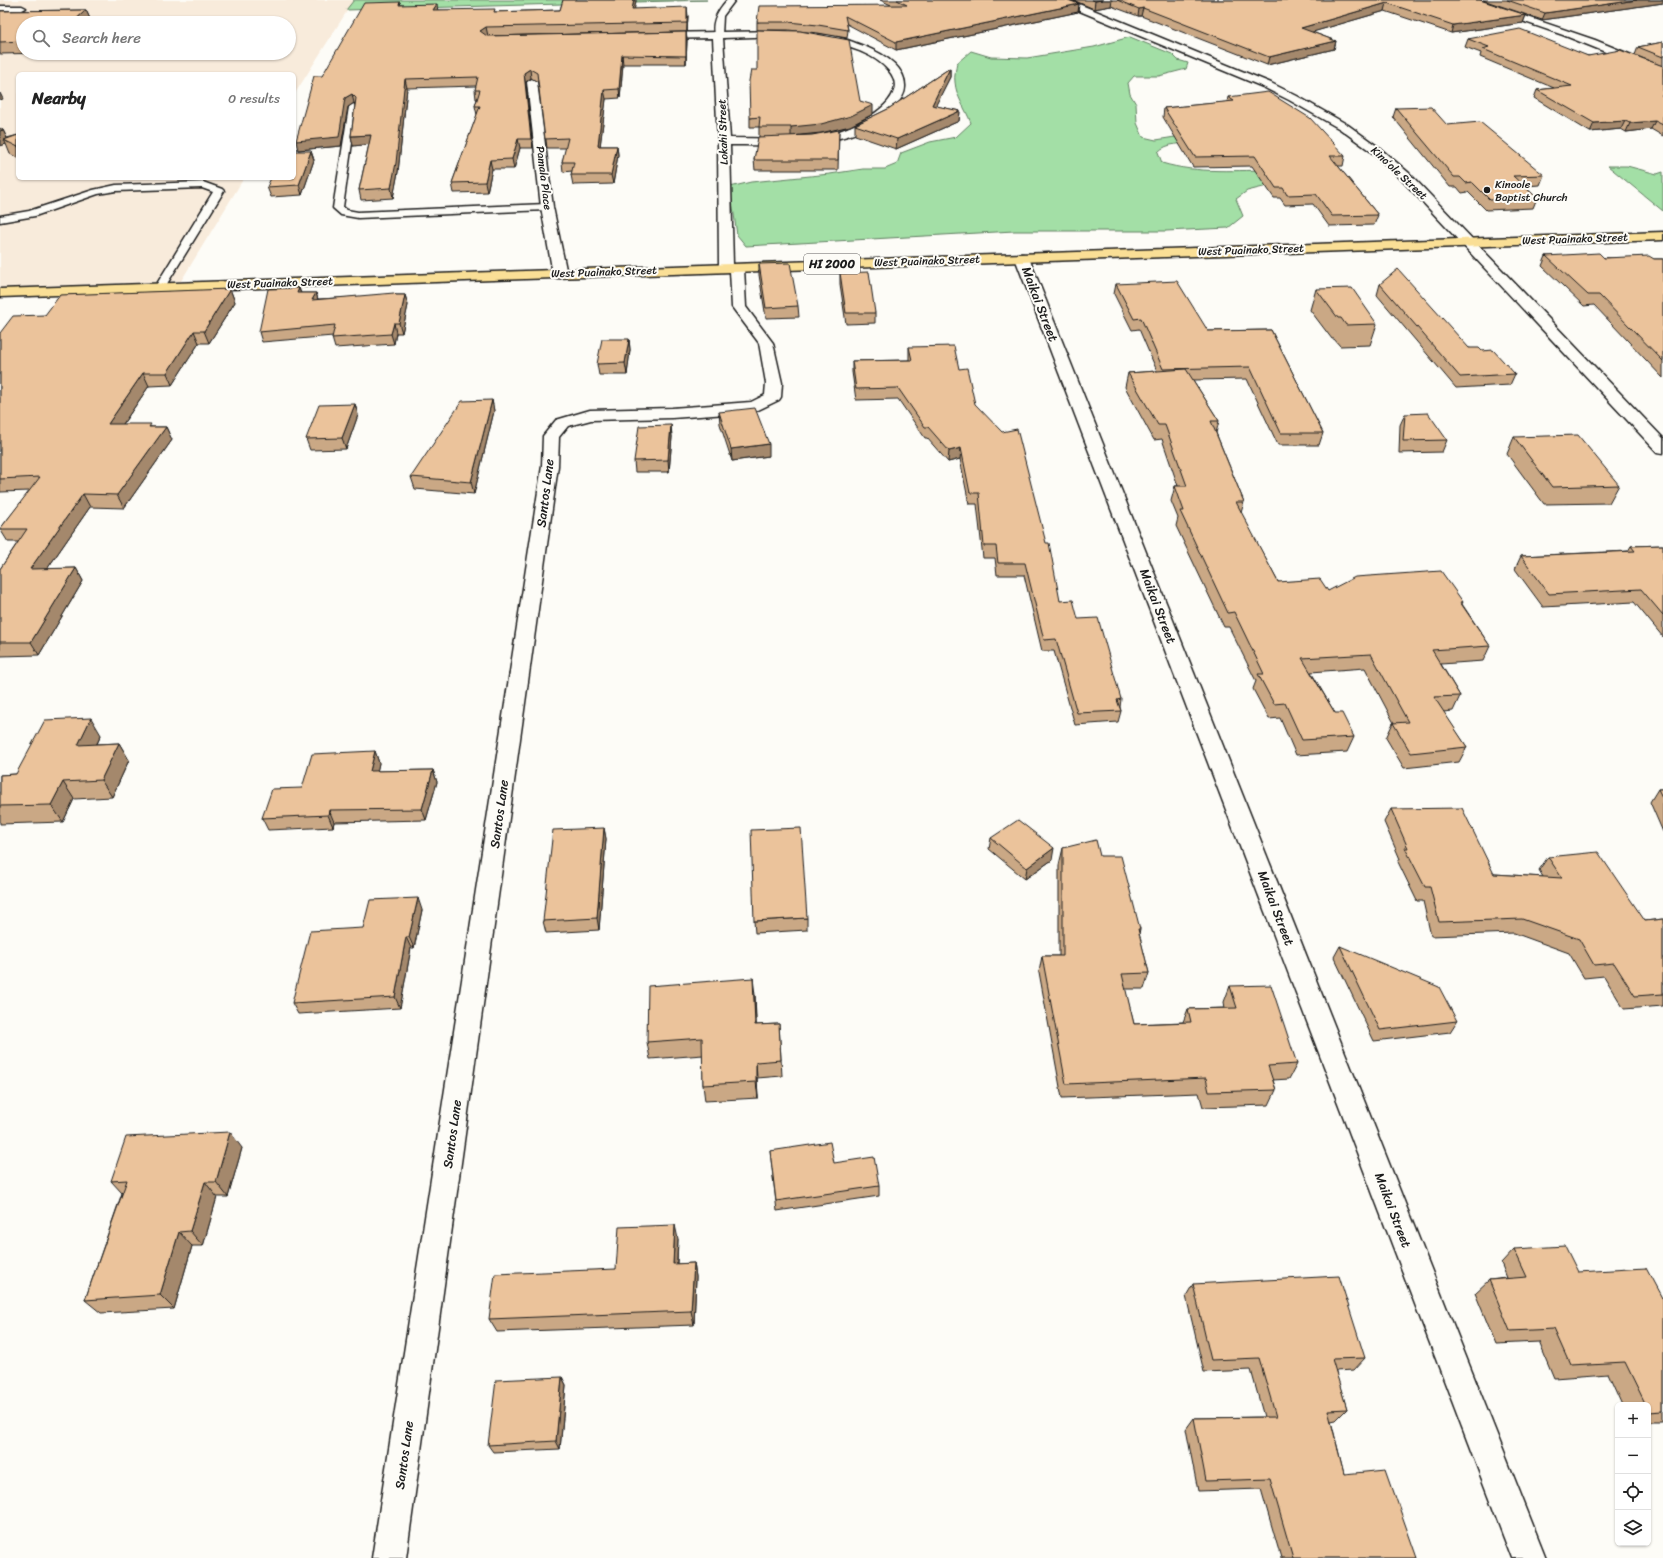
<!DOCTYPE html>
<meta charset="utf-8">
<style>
:root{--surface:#fff;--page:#f2f2f2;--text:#222;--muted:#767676;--line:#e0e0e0}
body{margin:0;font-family:Sriracha,sans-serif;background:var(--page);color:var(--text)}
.controls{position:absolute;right:12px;bottom:12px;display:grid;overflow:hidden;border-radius:6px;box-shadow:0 1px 3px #0004}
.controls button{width:36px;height:36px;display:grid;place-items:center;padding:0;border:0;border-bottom:1px solid var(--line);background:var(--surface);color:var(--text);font:20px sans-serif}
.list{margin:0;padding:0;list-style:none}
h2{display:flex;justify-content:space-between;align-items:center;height:52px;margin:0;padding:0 16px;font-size:17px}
h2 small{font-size:13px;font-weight:400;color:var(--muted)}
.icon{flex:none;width:22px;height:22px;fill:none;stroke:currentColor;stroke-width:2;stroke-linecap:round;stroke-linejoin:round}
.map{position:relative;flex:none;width:1663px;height:1558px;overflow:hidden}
.search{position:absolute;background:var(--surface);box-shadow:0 1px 3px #0004;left:16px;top:16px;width:280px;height:44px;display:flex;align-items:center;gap:10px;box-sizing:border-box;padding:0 14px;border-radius:22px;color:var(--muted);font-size:15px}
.panel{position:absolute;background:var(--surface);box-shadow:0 1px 3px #0004;left:16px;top:72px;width:280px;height:108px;border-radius:6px}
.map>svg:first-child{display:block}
.built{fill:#f8ebdb;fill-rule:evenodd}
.green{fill:#a3dfa6;stroke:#607e61}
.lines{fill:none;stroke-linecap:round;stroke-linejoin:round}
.lane-casing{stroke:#1c1c1c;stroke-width:3}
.street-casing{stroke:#1c1c1c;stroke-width:3}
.secondary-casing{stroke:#1c1c1c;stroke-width:3}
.highway-casing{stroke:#1c1c1c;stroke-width:3}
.lane{fill:#fdfcf7;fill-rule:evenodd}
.street{fill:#fdfcf7;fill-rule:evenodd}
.secondary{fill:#fdfcf7;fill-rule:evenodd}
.highway{fill:#fadf96;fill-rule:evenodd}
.wall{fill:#caa885;stroke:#1c1c1c}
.shaded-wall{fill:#a4886c;stroke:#1c1c1c}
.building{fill:#ebc39b;stroke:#1c1c1c}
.poi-dot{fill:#1c1c1c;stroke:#fdfcf7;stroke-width:1.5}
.labels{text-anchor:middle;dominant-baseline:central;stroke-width:4;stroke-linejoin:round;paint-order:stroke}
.far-street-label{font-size:11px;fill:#1c1c1c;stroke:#fdfcf7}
.far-poi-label{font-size:11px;fill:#1c1c1c;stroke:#fdfcf7;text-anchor:start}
.shield{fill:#fdfcf7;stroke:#605f5e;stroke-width:1}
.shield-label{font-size:12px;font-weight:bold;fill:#1c1c1c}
.street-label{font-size:13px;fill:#1c1c1c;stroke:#fdfcf7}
</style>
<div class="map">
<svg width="1663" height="1558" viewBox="0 0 1663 1558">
<rect width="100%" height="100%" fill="#fdfcf7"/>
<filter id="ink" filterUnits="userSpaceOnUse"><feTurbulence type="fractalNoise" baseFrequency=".025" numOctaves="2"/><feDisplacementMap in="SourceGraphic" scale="8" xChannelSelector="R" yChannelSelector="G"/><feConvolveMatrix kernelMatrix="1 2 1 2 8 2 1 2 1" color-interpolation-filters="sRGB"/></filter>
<g filter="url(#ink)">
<path class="built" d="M0,0H354L294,95V74H18V178H244L181,281L0,288ZM23,23H289V53H23Z"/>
<g class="green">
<polygon points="354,0 707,0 346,10"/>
<path d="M1130,37L1172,54L1178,60L1188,63L1186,69L1159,76H1134L1128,83L1130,94L1136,104L1137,123L1143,137L1156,140L1175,137L1196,143C1183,144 1167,142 1158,152L1162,163C1198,174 1238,170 1274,170L1280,183L1247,191L1236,199L1243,216L1228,228L1166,231H1014L746,246L737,235L730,187L751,182L830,174L863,169H885L897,164L901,153L930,142L956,137L971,123C966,109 956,97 955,82C954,76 956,69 957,63L971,51L991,57L1027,58L1094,47Z"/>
<polygon points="1608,166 1627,166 1657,174 1663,172 1663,211"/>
</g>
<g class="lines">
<g class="lane-casing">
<g id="lane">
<path d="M727,0H735L723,16L722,35L718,37H715C710,23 718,10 727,0Z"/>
<polygon points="0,6 22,6 26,8 22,10 0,10"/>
<polygon points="353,104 357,107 343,207 347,210 358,212 547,204 552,207 547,210 358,218 341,215 333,208 349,107"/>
<polygon points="203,182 222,189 224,191 165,287 160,290 155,287 213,192 202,188 116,191 98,194 35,216 0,222 0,216 29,211 93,190 116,185"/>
</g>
</g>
<g class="street-casing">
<g id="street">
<path d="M786,31L791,34L789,36L723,38L730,138C765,138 802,141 836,132C857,126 913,99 889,71C873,51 841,45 817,39L816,37L817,35C829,32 851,41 861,45C879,52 906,65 905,87C905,94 901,99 896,105C863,150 779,145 730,145L733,265H742L744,268L746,307L773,343L782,383L781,397L779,400L754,412L672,418L591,420L568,426L559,437L558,466L406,1558H372L542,466L543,436L556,420L590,410L672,408L751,402L765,395L766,383L759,343L732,307L730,271H721L719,268L718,142L713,38L657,39L652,36L657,33Z"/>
<polygon points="532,79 537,82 553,207 567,274 565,277 560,278 555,277 553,274 541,207 527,82"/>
<polygon points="1022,254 1027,255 1029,258 1546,1558 1512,1558 1015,258 1017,255"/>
</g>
</g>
<g class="secondary-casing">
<g id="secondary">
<polygon points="1056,0 1069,0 1271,83 1297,96 1348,125 1377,146 1409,173 1663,438 1663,453 1657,452 1401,179 1369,150 1340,129 1289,100 1263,87 1058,2"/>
<polygon points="1464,0 1478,0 1595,40 1663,68 1663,75 1563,35 1466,2"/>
</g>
</g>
<g class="highway-casing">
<polygon id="highway" points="1663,232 1663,240 0,297 0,289"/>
</g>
<use href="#lane" class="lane"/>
<use href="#street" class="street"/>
<use href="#secondary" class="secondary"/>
<use href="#highway" class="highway"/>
</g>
<g class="wall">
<polygon points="563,0 636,0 634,9 688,16 687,32 488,36 487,36 686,32 687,40 686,64 623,64 620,98 606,99 600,146 617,146 618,155 613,184 573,185 571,175 572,171 563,172 562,162 566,148 547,148 538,82 531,78 526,82 533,148 520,148 514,169 492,169 487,192 454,193 452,183 477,115 475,106 477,99 476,99 475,90 476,86 407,88 398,172 393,198 361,200 359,190 369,144 353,146 351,136 355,104 354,103 348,107 341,146 298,150 322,76 400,2 401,5 438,10 496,12 560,10"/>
<polygon points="880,0 1068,0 1079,4 1078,12 896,50 847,24 848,30 847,38 818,33 788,30 757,30 757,22 891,5"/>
<polygon points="1073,0 1480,0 1526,15 1523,23 1451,33 1385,11 1312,32 1336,41 1334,49 1267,65 1141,16 1138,16 1111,6 1094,9"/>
<polygon points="1483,0 1663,0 1663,3 1542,20"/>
<polygon points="86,10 91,21 23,23 23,53 47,53 0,54 0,11"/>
<polygon points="1468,39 1662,66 1635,55 1638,47 1663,42 1663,136 1651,129 1626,132 1621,129 1590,132 1534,98 1537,90 1554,88 1480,57 1481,53 1465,47"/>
<polygon points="950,68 950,77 935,106 960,111 959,121 896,149 855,135 855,125 888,109"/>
<polygon points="1228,97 1345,156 1343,166 1338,166 1378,215 1374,225 1329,226 1313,204 1285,205 1280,198 1274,198 1252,166 1193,167 1163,117 1164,108 1227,102"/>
<polygon points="860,101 873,114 850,126 821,133 798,135 812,135 839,130 838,170 755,170 754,160 759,137 759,127 750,127 750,118"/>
<polygon points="1396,108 1447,125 1544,175 1540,185 1524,186 1537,198 1533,208 1486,210 1468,192 1462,193 1457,187 1450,187 1393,117"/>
<polygon points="0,128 3,130 7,138 18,135 18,158 10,154 6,144 0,146"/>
<polygon points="311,151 314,160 302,195 271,197 267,187"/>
<polygon points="1546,256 1654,259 1663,259 1663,378 1594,305 1584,306 1542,266"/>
<polygon points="759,264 798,306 799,317 766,318 759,275"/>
<polygon points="840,273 875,313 875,323 846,324 840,284"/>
<polygon points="1116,284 1208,331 1271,330 1323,433 1319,445 1278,445 1247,379 1193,380 1219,421 1216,433 1244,502 1241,513 1278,582 1328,591 1463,602 1462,604 1490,646 1483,661 1441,664 1460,696 1453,711 1443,712 1467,747 1459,762 1404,768 1386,738 1393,723 1394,723 1365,668 1311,672 1335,713 1354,737 1347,752 1296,755 1280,718 1269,719 1253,689 1256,681 1229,627 1224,627 1176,526 1178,518 1171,501 1175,486 1178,486 1162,439 1154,440 1125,387 1128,373 1157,371 1139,329 1132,330 1114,294"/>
<polygon points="1380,284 1469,348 1482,351 1515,374 1510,385 1456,388 1377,295"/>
<polygon points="299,288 301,293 316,293 318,299 396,295 405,295 408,305 402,333 396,333 394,344 335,348 332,338 333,336 262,342 259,332"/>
<polygon points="230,289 235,302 209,343 199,343 172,385 149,386 123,424 153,427 166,427 172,440 124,508 90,507 47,569 76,568 83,581 39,655 0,656 0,569 18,542 8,542 0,529 30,491 0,492 0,333 45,315"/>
<polygon points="1316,289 1377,324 1370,345 1340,346 1334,339 1332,339 1310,310"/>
<polygon points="629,339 630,350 627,375 599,375 597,364"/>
<polygon points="909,347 959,369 1060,601 1078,619 1121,699 1120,707 1121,711 1118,722 1075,725 1054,651 1042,651 1024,575 997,575 995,558 983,558 977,504 969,504 960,459 948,462 927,438 925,438 898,399 856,400 852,372 852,361 909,360"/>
<polygon points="492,400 494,411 474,494 415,489 411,477"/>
<polygon points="355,404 358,415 346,449 310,450 306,439"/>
<polygon points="719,412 769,456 732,461 720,424"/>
<polygon points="1405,414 1447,440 1442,452 1399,453 1400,425"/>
<polygon points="671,425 672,437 669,472 635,472 634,461"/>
<polygon points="1514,437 1619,485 1609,503 1544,504 1507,454"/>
<polygon points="1663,545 1663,637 1634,602 1543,607 1515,569 1521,556 1628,551 1631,546"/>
<polygon points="101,735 97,744 119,743 129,760 112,797 74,799 63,822 0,824 0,775 16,774"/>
<polygon points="375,751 379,763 377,771 433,770 437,782 426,820 334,822 333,827 268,830 262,818 302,788"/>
<polygon points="1658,789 1663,789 1663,832 1650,802"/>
<polygon points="1391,809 1494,874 1543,877 1539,870 1548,857 1645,921 1663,919 1663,1006 1624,1009 1604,976 1584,978 1569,953 1514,933 1431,936 1423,901 1417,901 1398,862 1400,859 1384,822"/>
<polygon points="604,828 606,839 599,930 546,933 543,921"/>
<polygon points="991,838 1052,860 1025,879 989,849"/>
<polygon points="1063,848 1100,856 1140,929 1139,934 1149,973 1144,989 1125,989 1134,1024 1183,1022 1188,1009 1225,1008 1224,1002 1230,986 1297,1064 1289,1079 1273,1080 1276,1090 1269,1105 1203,1107 1199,1093 1062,1098 1039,972 1042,956 1059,956 1059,865"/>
<polygon points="422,910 414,948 411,948 400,1008 298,1014 292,1003 363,928"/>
<polygon points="807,918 807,930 755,933 754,921"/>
<polygon points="1340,946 1457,1021 1450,1032 1374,1041 1334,957"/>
<polygon points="755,995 756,1025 779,1024 782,1076 757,1078 758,1098 705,1101 703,1085 703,1055 650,1059 647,1042"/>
<polygon points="242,1148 228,1197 217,1197 203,1246 192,1246 174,1309 101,1313 85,1300 122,1193 111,1181"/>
<polygon points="770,1151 834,1163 879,1186 879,1196 777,1211"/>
<polygon points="678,1239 677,1264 694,1263 696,1277 694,1325 497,1332 489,1319 616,1269"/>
<polygon points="1514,1249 1578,1272 1663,1298 1663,1422 1648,1422 1648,1405 1622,1405 1608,1374 1554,1378 1539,1342 1496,1344 1475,1293 1489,1280 1507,1278 1501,1263"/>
<polygon points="1193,1284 1365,1358 1354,1370 1335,1371 1347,1409 1336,1420 1331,1421 1344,1474 1417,1558 1281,1558 1261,1489 1198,1491 1186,1429 1194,1418 1264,1417 1251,1370 1204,1372 1186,1296"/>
<polygon points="562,1377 566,1385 560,1449 493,1452 488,1445"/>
</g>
<g class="shaded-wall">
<polygon points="634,0 636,0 636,1 633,17 632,9"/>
<polygon points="1102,0 1112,0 1111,6 1094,9 1095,1"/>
<polygon points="1637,0 1663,0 1663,3 1542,20 1545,13"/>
<polygon points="1387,3 1385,11 1299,36 1301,28"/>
<polygon points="437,4 438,13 433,10"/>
<polygon points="1079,4 1078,12 896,50 896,42"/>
<polygon points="687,7 688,16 687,32"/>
<polygon points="1143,8 1141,16 1138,16 1139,9"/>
<polygon points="86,10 91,21 89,23 72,23"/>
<polygon points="1526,15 1523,23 1451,33 1453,25"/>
<polygon points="486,27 488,36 482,39 480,31"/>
<polygon points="686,32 687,40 686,64"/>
<polygon points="1336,41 1334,49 1267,65 1269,57"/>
<polygon points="622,55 623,64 620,98 619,89"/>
<polygon points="950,68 950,77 931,115 932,105"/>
<polygon points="530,69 531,78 526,82 533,148 524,73"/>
<polygon points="405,79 407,88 398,172 393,198 391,188"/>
<polygon points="604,90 606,99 599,155 598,146"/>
<polygon points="0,93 3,99 0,100"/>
<polygon points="352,94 354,103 348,107 341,146 298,150 296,141 345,98"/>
<polygon points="873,105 873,114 850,126 821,133 791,136 791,127"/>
<polygon points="960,111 959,121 896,149 897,139"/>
<polygon points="1625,121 1621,129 1590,132 1594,123"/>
<polygon points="1655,121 1651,129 1626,132 1630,123"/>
<polygon points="3,130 9,143 4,140 6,144 0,146 0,131"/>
<polygon points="371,135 373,144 353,146 351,136"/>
<polygon points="518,139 520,148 514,169 512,159"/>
<polygon points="617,146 618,155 613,184 611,175"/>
<polygon points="311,151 314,160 302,195 299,185"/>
<polygon points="490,160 492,169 487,192 485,182"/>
<polygon points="299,288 302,298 297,293"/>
<polygon points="230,289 235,302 209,343 204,331"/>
<polygon points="316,293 319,303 312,300"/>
<polygon points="405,295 408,305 402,333 399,323"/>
<polygon points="394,323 396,333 394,344 391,334"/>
<polygon points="194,331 199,343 172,385 167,373"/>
<polygon points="629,339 630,350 627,375 625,363"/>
<polygon points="143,373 149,386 114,437 108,424"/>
<polygon points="492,400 494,411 474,494 471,482"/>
<polygon points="355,404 358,415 346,449 342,438"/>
<polygon points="671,425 672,437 669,472 668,460"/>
<polygon points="166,427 172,440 124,508 117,495"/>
<polygon points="769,444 769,456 732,461 731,449"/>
<polygon points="961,448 960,459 948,462 949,451"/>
<polygon points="83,494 90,507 38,582 30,569"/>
<polygon points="76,568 83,581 39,655 31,642"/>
<polygon points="91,718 101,735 88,762 78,745"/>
<polygon points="119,743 129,760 112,797 101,780"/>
<polygon points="375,751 379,763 375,783 370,771"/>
<polygon points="433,770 437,782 426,820 422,809"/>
<polygon points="63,782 74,799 63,822 51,805"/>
<polygon points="329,810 334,822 333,827 328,815"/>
<polygon points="604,828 606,839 599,930 597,918"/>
<polygon points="1054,848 1052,860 1025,879 1027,868"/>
<polygon points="418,898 422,910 414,948 409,937"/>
<polygon points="406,937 411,948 400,1008 395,997"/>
<polygon points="753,978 755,995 757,1042 755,1025"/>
<polygon points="756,1062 757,1078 758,1098 756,1082"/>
<polygon points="230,1132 242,1148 228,1197 216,1182"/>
<polygon points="205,1182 217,1197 203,1246 190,1231"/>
<polygon points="675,1225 678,1239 676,1278 673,1264"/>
<polygon points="179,1232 192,1246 174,1309 160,1295"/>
<polygon points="694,1263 696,1277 694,1325 691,1311"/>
<polygon points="562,1377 566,1385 560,1449 556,1441"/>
</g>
<g class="building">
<polygon points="563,0 634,0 632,9 687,7 687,23 486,27 480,31 487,36 686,32 686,56 622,55 619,89 604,90 598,146 617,146 611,175 571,175 574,162 562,162 568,138 545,139 537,73 530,69 524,73 531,139 518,139 512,159 490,160 485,182 452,183 480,106 475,106 480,90 475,90 478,77 405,79 396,163 391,188 359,190 371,135 351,136 356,98 352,94 345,98 339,137 296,141 314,76 322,76 364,3 400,2 399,5 437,4 433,10 495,9 494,12 560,10"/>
<polygon points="897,0 1068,0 1079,4 896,42 845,16 848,30 818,25 788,22 757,22 759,6 907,5"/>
<polygon points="1092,0 1102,0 1095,1"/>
<polygon points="1117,0 1480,0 1526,15 1453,25 1387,3 1301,28 1336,41 1269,57 1143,8 1139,9"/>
<polygon points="1507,0 1637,0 1545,13"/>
<polygon points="86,10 72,23 23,23 23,41 0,42 0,11"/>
<polygon points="1520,29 1588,56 1620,50 1663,66 1663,95 1661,95 1663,96 1663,125 1655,121 1630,123 1625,121 1594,123 1537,90 1572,86 1483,49 1489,47 1468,39"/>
<polygon points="757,30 800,31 849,40 860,101 873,105 851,116 821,124 791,127 759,127 760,117 750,118 749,81 751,70 757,70"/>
<polygon points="1663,42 1663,57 1638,47"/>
<polygon points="950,68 932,105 960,111 897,139 855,125 888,109"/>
<polygon points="1268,92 1310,118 1345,156 1330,156 1378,215 1332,216 1316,194 1287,195 1283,188 1276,188 1255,156 1195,157 1164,108 1234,101 1228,97"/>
<polygon points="1431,107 1447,125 1480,122 1544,175 1513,176 1537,198 1490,200 1472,182 1466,183 1460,177 1454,177 1396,108"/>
<polygon points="839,130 838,160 754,160 758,137 812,135"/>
<polygon points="18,135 18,147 4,140"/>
<polygon points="294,151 311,151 299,185 267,187 271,178 294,178"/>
<polygon points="1599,253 1604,258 1649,256 1654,259 1663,259 1663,361 1599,295 1588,295 1546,256"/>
<polygon points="790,263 798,306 766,308 759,264"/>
<polygon points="1398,269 1469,348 1479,348 1482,351 1493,350 1515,374 1460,377 1380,284"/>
<polygon points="869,272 875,313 846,313 840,273"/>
<polygon points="1177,281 1208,331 1271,330 1323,433 1281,433 1250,367 1163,369 1141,318 1134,319 1116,284"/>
<polygon points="299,288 297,293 316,293 312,300 394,293 396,295 405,295 399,323 394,323 391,334 332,338 335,325 259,332 268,289"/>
<polygon points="1352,288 1377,324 1346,325 1341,318 1338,318 1316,289"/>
<polygon points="230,289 204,331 194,331 167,373 143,373 108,424 151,424 149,427 166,427 117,495 83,494 30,569 76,568 31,642 0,642 0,569 27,529 0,529 40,477 0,479 0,333 13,316 45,315 60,295"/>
<polygon points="602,339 629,339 625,363 597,364"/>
<polygon points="954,346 959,369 967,368 975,404 1002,432 1017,429 1046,543 1049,543 1060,601 1073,600 1078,619 1098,618 1121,699 1117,700 1121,711 1077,713 1056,639 1044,640 1025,563 998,563 996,546 984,546 979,493 970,493 961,448 949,451 928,427 925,427 898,388 856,389 852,361 912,360 909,347"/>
<polygon points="1186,369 1219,421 1211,421 1244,502 1236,502 1278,582 1320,579 1328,591 1355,577 1441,571 1463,602 1460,602 1490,646 1432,650 1460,696 1434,697 1467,747 1411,753 1393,723 1408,722 1371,654 1302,658 1335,713 1342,713 1354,737 1302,740 1285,703 1274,704 1258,674 1264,674 1234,612 1228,613 1180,511 1184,511 1175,486 1187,486 1165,425 1158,425 1128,373"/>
<polygon points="492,400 471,482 411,477 462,401"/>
<polygon points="355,404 342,438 306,439 319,405"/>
<polygon points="755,408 769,444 731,449 719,412"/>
<polygon points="1428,413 1447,440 1403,441 1405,414"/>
<polygon points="671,425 668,460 634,461 639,426"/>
<polygon points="1578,435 1619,485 1552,487 1514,437"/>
<polygon points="1663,545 1663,615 1641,589 1549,594 1521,556 1635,551 1631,546"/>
<polygon points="91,718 78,745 119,743 101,780 63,782 51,805 0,806 0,775 16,774 45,720"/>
<polygon points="375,751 370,771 433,770 422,809 329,810 328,815 262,818 272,789 302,788 312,754"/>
<polygon points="1658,789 1663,789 1663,799"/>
<polygon points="1462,808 1494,874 1562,878 1548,857 1598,852 1645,921 1663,919 1663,994 1635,996 1614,963 1594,965 1579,939 1522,919 1439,922 1430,887 1425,887 1405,848 1408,848 1391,809"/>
<polygon points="1018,820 1054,848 1027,868 991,838"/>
<polygon points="604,828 597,918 543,921 553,830"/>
<polygon points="801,828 807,918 754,921 751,830"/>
<polygon points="1096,840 1100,856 1121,856 1140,929 1138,929 1149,973 1122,974 1134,1024 1191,1022 1188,1009 1237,1008 1230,986 1271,985 1297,1064 1268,1066 1276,1090 1209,1092 1206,1078 1066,1084 1042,956 1063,956 1063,848"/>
<polygon points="418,898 409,937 406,937 395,997 292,1003 310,931 363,928 370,900"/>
<polygon points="1340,946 1439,987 1457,1021 1380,1030"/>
<polygon points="753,978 755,1025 779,1024 781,1060 756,1062 756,1082 703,1085 702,1038 647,1042 648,986"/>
<polygon points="230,1132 216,1182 205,1182 190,1231 179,1232 160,1295 85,1300 127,1180 111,1181 126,1137"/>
<polygon points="830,1142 834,1163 874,1157 879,1186 776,1201 770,1151"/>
<polygon points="675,1225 673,1264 694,1263 691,1311 489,1319 495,1274 616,1269 619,1227"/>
<polygon points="1565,1246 1578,1272 1646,1268 1662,1298 1663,1298 1663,1411 1649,1412 1648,1410 1648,1405 1646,1405 1625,1362 1570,1365 1554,1329 1510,1331 1489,1280 1527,1277 1514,1249"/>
<polygon points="1339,1276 1365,1358 1332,1359 1347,1409 1328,1410 1344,1474 1386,1470 1417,1558 1293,1558 1270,1479 1206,1481 1194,1418 1276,1417 1259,1358 1211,1360 1193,1284"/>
<polygon points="562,1377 556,1441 488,1445 496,1380"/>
</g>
</g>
<circle class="poi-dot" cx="1487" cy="190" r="4"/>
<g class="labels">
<g class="far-street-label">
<text transform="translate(723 132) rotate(-92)">Lokahi Street</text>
<text transform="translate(1399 173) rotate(43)">Kinoʻole Street</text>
<text transform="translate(544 178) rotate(83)">Pamala Place</text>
<text transform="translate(1575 239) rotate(-2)">West Puainako Street</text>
<text transform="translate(1251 250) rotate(-2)">West Puainako Street</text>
<text transform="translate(927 261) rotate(-2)">West Puainako Street</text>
<text transform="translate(604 272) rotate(-2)">West Puainako Street</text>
<text transform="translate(280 283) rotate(-2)">West Puainako Street</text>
</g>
<g class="far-poi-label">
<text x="1495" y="184">Kinoole<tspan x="1495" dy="13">Baptist Church</tspan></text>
</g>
<rect class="shield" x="804" y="254" width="56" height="20" rx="3"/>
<g class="shield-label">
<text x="832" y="264">HI 2000</text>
</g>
<g class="street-label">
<text transform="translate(1040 304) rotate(69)">Maikai Street</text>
<text transform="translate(545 493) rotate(-83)">Santos Lane</text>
<text transform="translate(1158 606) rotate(69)">Maikai Street</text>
<text transform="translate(499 814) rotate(-82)">Santos Lane</text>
<text transform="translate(1276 908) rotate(69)">Maikai Street</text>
<text transform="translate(452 1134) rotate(-82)">Santos Lane</text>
<text transform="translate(1393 1210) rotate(69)">Maikai Street</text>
<text transform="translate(404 1455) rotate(-82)">Santos Lane</text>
</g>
</g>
</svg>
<div class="controls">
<button>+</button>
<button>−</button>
<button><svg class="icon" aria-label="locate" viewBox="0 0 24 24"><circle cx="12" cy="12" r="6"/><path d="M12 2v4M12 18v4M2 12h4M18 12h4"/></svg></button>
<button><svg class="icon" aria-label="layers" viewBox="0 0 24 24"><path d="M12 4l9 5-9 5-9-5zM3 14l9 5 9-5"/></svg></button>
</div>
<div class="search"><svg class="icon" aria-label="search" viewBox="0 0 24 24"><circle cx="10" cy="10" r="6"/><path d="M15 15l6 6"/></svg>Search here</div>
<section class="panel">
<h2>Nearby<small>0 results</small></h2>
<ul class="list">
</ul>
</section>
</div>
